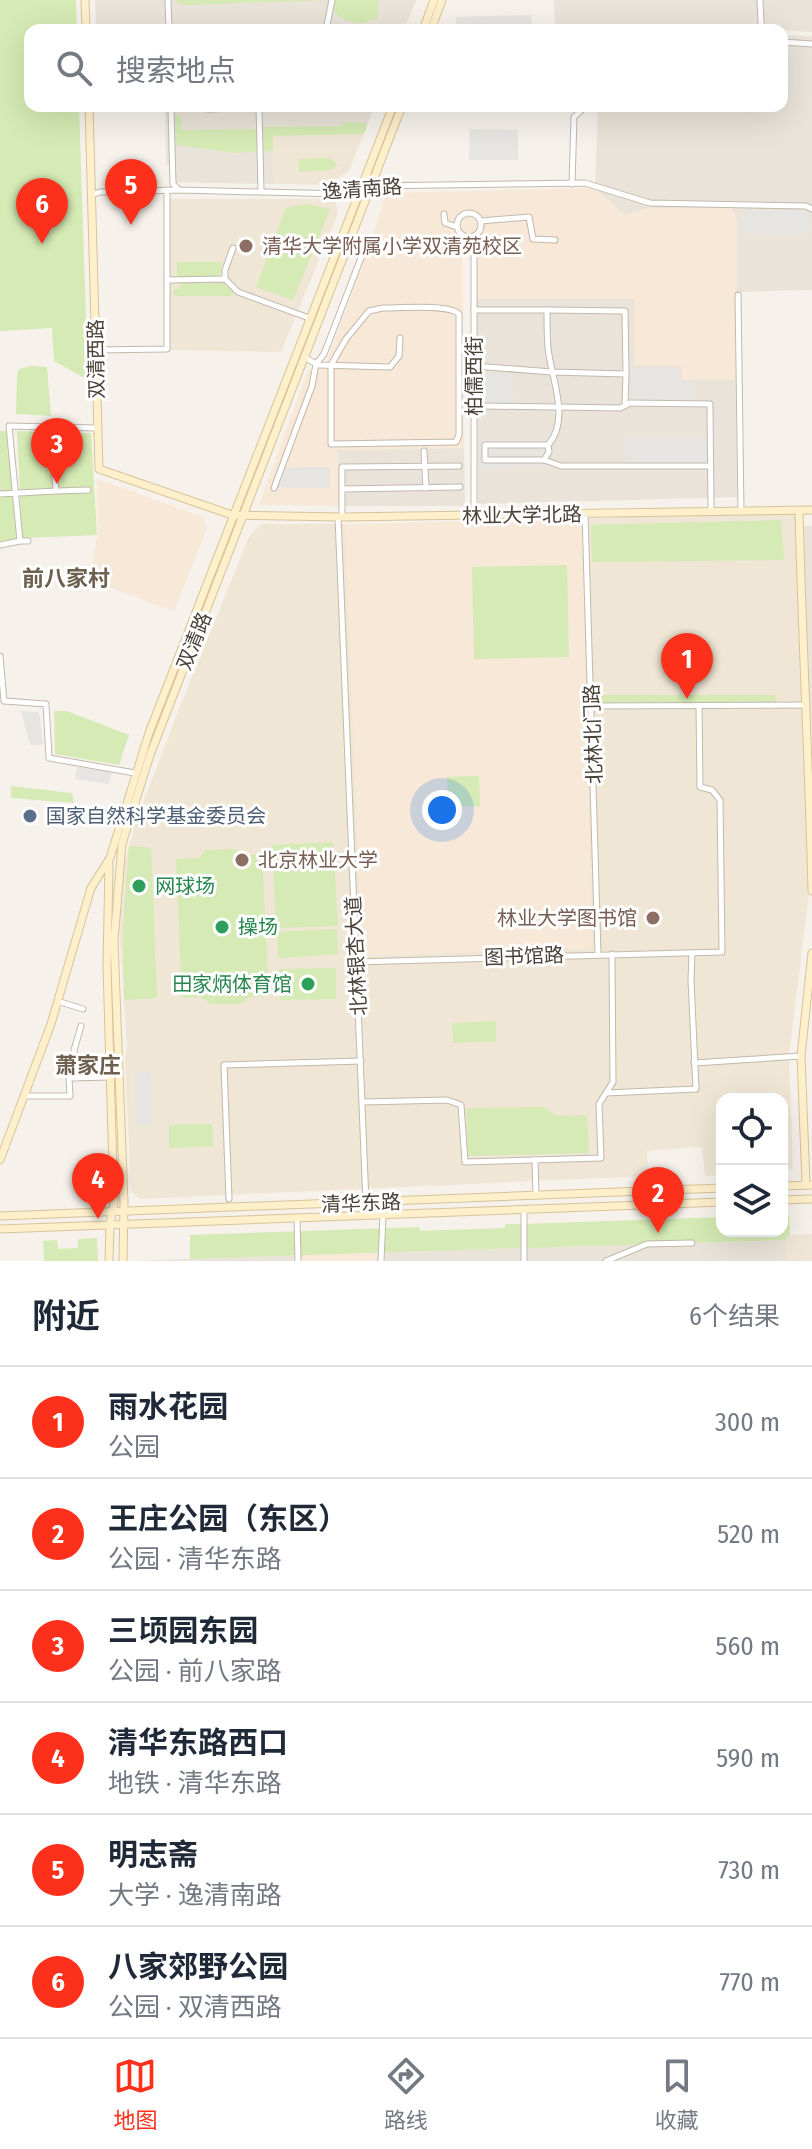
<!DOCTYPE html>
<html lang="zh">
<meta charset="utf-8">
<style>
:root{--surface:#fff;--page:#f2f2f3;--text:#1f2937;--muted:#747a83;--line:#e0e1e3;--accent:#fd301b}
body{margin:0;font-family:"Fira Sans Condensed","Noto Sans SC",sans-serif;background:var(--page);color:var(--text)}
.controls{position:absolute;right:24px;bottom:24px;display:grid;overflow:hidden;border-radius:16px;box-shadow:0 8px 32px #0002}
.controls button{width:72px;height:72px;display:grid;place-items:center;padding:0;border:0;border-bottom:2px solid var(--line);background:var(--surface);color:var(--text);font:40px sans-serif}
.you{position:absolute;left:442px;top:810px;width:28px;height:28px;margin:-20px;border:6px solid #fff;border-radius:50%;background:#1a73e8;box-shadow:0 0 0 12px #1a73e833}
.badge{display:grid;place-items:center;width:52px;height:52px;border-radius:50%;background:var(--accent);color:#fff;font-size:26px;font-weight:700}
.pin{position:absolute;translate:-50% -66px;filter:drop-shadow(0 2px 4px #0008)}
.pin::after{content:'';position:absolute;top:42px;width:28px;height:24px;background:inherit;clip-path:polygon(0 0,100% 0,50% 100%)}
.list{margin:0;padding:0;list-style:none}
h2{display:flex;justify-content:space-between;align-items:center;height:104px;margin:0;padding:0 32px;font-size:34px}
h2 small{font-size:26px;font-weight:400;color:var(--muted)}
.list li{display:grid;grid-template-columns:52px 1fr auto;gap:24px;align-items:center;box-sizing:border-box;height:112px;padding:0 32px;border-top:2px solid var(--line)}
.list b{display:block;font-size:30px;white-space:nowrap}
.list p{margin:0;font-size:26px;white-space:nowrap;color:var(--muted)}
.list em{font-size:26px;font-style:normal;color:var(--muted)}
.icon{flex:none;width:44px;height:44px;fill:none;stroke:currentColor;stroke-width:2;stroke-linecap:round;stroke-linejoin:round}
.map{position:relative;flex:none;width:812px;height:1261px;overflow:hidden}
.search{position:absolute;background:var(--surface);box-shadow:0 8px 32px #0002;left:24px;right:24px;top:24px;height:88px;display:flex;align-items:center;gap:20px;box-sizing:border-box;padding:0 28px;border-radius:16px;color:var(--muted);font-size:30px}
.sheet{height:776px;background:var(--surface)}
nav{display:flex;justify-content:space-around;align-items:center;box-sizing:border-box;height:112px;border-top:2px solid var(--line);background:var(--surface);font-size:22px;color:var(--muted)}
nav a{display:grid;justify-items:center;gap:4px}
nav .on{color:var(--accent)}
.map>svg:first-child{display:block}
.residential{fill:#eae3d9}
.commercial{fill:#f7e8d7}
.education{fill:#efe6d5}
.green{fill:#d5eab4}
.parking{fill:#e7e5e2}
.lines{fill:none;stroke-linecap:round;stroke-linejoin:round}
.street-casing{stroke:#c2b9ad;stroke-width:7}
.secondary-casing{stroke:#d6c39a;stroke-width:9}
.street{stroke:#fff;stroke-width:5}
.secondary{stroke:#fff0cc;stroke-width:7}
.education-dot{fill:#8d6e63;stroke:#fff;stroke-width:3}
.service-dot{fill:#5c6f8a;stroke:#fff;stroke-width:3}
.leisure-dot{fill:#2e9e5b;stroke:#fff;stroke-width:3}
.labels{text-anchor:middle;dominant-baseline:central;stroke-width:6;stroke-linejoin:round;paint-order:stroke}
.street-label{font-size:20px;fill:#4a4238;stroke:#fff}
.education-label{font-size:20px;fill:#785e54;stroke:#fff;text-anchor:start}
.service-label{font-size:20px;fill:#4e5e75;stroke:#fff;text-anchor:start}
.leisure-label{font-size:20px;fill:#27864d;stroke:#fff;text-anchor:start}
.neighbourhood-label{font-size:22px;font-weight:bold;fill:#6d604f;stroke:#fff}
</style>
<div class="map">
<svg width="812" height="1261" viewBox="0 0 812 1261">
<rect width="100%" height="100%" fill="#f6f2eb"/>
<g class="residential">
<polygon points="95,0 416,0 404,30 96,30"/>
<polygon points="554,0 812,0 812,32 782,30 555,30"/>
<polygon points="782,35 812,36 812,290 736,292 737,219 649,208 624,215 595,188 598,106 782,106"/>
<polygon points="165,106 374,106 364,134 273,136 274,184 170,182 170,165 166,165"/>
<polygon points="477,299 634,299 682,366 683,380 736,380 737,497 478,504"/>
<polygon points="464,448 465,506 338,506 337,450"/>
<polygon points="804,526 812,526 812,744 806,638"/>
<polygon points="786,1240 787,1261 385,1261 385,1252"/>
<polygon points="300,1255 300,1261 130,1261"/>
</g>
<g class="commercial">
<polygon points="595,188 625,215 649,208 732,208 737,219 736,380 683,380 681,366 634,365 634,299 477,299 476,241 462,247 464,448 338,450 338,506 259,505 308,370 320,370 325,365 369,248 386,193"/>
<polygon points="97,479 203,517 207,528 174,611 89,580 98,533"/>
<polygon points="582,519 592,948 362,956 345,524"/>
<polygon points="385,1252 385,1261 300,1261 300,1255"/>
</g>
<g class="education">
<polygon points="364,134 349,171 328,185 274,184 273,136"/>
<polygon points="168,199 335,199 338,213 281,352 169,350"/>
<polygon points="799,510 809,893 789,1056 793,1169 782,1170 782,1099 722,1099 722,1175 705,1176 702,1147 697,1147 647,1151 648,1176 141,1199 131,1191 125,1058 127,1047 119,927 124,865 137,818 183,699 249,537 261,524 345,524 362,956 592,948 582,519"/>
<polygon points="812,1234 812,1261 787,1261 786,1235"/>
</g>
<g class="green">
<polygon points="0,0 76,0 77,30 30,30 30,106 79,106 88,380 54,361 52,328 0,331"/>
<polygon points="175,0 329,0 182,5"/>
<path d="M335,0H378V17C361,27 347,24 334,11Z"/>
<polygon points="175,115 181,115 181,130 257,129 258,151 236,153 177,145"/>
<polygon points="343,122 367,123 364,134 273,136 273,151 264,151 263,127 342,126"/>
<polygon points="330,158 338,165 330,170 299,172 299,159"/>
<polygon points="307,204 330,209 293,300 256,287 286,208"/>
<polygon points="177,262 221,262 221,273 215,278 177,278"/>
<polygon points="181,283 223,283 233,291 233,296 174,296 174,289 180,289"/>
<polygon points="30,366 47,367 51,416 16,414 17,375 19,369"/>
<polygon points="0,431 7,431 17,541 0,543"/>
<polygon points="17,431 91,433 97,535 22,538"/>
<polygon points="781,520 784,560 592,562 591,525"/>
<polygon points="567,565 569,657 474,659 472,567"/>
<polygon points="599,695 775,695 776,705 598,704"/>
<polygon points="54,711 67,711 129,735 119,765 55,754"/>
<polygon points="479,776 480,806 448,807 447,777"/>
<polygon points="11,786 72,793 74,803 11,798"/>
<polygon points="333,842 338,926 276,928 272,845"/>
<polygon points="129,846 151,848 157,998 124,1000 123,927"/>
<polygon points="235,849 246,855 262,854 269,996 250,997 240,1004 212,1004 200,997 182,998 176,859 199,858 205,850"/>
<polygon points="337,929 338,954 278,958 277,932"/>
<polygon points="336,968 336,999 280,1000 279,969"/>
<polygon points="496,1021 496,1041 453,1043 452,1023"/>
<polygon points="544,1107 557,1116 587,1115 589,1153 468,1156 466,1108"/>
<polygon points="212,1124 213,1146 169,1148 169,1125"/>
<polygon points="782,1215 789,1215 790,1235 786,1235 786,1240 526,1248 526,1224 722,1217 722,1231 782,1231"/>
<polygon points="505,1224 522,1224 521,1248 190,1259 190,1235 419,1227 420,1231 505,1228"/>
<polygon points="97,1238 98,1261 44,1261 43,1241 57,1240 58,1249 78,1248 78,1239"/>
</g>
<g class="parking">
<polygon points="531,15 532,30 457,30 456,17"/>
<polygon points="470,129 518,130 518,160 469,160"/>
<polygon points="743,210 808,210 809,233 743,234"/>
<polygon points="629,367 680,369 680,382 692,382 692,404 630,403"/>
<polygon points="480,373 512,374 513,406 479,407"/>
<polygon points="627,438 710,438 711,468 627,469"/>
<polygon points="546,440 546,466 481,467 481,441"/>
<polygon points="330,467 330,488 274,488 281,468"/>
<polygon points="21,711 39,712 43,745 30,745"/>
<polygon points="77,767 112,772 109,784 75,779"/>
<polygon points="151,1071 152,1125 136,1125 134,1072"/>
</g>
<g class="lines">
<g class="street-casing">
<g id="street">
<polyline points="168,0 169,30"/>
<polyline points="760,0 761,23"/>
<polyline points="326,30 332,0"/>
<polyline points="782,42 812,44"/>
<polyline points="171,106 210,109 270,106"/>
<polyline points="259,107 261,192"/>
<polyline points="171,108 173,184 178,189"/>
<polyline points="572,184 574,117 586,106"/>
<polyline points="91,195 100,192 179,190 341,194 370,186 585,183 650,203 806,206 812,209"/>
<circle cx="469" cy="225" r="12"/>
<polyline points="444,214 445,223 457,227"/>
<polyline points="481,221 529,217 533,239 555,240"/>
<polyline points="472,237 474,247 474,515"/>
<polyline points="225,279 225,270 233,248"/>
<polyline points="167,280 225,279 238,292 309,318"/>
<polyline points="738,295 741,511"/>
<path d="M383,308C399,308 449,304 459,314V435L456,442L331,444V365L346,339L369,311Z"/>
<path d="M474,310H547C547,323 547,336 548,348C551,378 571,419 548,445H485V460H544L549,452L548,445"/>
<polyline points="547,310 625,311 626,374"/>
<polyline points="96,350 167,349 167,190"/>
<polyline points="304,357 318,365 390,367 399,356 400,338"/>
<polyline points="474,366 552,372 626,374 625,405"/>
<polyline points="484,406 620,408 630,403 710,404 711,512"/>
<polyline points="424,451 426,488"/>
<polyline points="544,460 561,466 711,466"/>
<polyline points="274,488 312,386 316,364 324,354 366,245"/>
<polyline points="342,489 460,487"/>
<polyline points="56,491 88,490"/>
<polyline points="0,494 56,491 53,455"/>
<polyline points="585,514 598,954"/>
<polyline points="338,517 366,1203"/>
<polyline points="342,517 342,467 459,466"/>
<polyline points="20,541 28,541"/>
<polyline points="0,545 20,541 9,426 97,428"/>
<polyline points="0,656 4,701 46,704 49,758 135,773"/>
<polyline points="592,706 807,705"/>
<polyline points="355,962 722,952 720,800 712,790 700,787 699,706"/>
<polyline points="57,1001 83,1009"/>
<polyline points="694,1063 801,1056"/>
<polyline points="75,1078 74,1050 81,1026"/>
<polyline points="606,1093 696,1089 691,980 692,953"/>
<polyline points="25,1096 70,1096 69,1078 110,1077"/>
<polyline points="363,1102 447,1100 461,1105 465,1162 601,1158 599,1104 613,1082 612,954"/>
<polyline points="535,1160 536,1195"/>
<polyline points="229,1199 224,1065 361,1061"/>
<polyline points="297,1218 298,1261"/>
<polyline points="381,1261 383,1215"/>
<polyline points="524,1261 524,1210"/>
<polyline points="606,1261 647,1244 692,1243"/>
</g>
</g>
<g class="secondary-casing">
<g id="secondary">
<polyline points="85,0 86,30"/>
<polyline points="423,30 434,0"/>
<polyline points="431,30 442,0"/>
<polyline points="89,106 99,469 232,515 342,517 812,510"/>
<path d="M799,510C802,637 809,764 812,891"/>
<polyline points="0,1160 51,1024 91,888 110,858 149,733 393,106"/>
<polyline points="806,1185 801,1056 812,953"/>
<polyline points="782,1186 812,1185"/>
<polyline points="782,1200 812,1199"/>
<polyline points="0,1216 722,1188"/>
<polyline points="0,1229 722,1202"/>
<polyline points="109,1261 110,1224 114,1203 107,966 109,864"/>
<polyline points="123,1261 124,1203 114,941 122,844 150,755 402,106"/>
</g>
</g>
<use href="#street" class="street"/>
<use href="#secondary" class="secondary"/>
</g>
<g class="education-dot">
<circle cx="246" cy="246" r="8"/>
<circle cx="242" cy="860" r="8"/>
<circle cx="653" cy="918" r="8"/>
</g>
<circle class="service-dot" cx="30" cy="816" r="8"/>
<g class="leisure-dot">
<circle cx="139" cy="886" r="8"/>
<circle cx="222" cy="927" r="8"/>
<circle cx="308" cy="984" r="8"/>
</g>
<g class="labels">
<g class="street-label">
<text transform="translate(362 189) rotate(-4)">逸清南路</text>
<text transform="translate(96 359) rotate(-91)">双清西路</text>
<text transform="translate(474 376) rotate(-90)">柏儒西街</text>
<text transform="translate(522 515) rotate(-1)">林业大学北路</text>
<text transform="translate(194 641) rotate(-68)">双清路</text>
<text transform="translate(593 734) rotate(-92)">北林北门路</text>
<text transform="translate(356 956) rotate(-93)">北林银杏大道</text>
<text transform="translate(524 956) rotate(-2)">图书馆路</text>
<text transform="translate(361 1203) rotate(-2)">清华东路</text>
</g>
<g class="education-label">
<text x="262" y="246">清华大学附属小学双清苑校区</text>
<text x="258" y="860">北京林业大学</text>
<text x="637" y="918" text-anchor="end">林业大学图书馆</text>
</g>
<g class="service-label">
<text x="46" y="816">国家自然科学基金委员会</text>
</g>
<g class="leisure-label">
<text x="155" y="886">网球场</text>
<text x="238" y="927">操场</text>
<text x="292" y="984" text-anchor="end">田家炳体育馆</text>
</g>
<g class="neighbourhood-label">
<text x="66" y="578">前八家村</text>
<text x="88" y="1065">萧家庄</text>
</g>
</g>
</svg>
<div class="controls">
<button><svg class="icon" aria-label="locate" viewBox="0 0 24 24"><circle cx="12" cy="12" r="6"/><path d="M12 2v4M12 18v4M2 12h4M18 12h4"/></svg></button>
<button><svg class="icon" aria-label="layers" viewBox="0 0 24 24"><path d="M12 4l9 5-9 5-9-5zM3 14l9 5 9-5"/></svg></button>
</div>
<div class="you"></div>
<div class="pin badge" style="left:687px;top:699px">1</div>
<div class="pin badge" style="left:658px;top:1233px">2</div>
<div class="pin badge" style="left:57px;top:484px">3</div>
<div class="pin badge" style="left:98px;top:1219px">4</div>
<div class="pin badge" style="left:131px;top:225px">5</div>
<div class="pin badge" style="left:42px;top:244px">6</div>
<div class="search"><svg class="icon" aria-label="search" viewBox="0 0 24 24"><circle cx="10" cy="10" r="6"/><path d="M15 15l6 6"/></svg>搜索地点</div>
</div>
<section class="sheet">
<h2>附近<small>6个结果</small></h2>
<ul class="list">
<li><span class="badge">1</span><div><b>雨水花园</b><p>公园</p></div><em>300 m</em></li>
<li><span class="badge">2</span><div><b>王庄公园（东区）</b><p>公园 · 清华东路</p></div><em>520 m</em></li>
<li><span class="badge">3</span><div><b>三顷园东园</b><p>公园 · 前八家路</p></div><em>560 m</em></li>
<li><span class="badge">4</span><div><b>清华东路西口</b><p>地铁 · 清华东路</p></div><em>590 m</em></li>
<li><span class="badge">5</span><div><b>明志斋</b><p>大学 · 逸清南路</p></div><em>730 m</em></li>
<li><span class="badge">6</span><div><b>八家郊野公园</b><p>公园 · 双清西路</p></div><em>770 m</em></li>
</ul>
</section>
<nav>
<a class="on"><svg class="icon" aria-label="map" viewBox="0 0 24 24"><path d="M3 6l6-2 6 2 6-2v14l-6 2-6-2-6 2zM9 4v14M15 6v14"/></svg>地图</a>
<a><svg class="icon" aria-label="directions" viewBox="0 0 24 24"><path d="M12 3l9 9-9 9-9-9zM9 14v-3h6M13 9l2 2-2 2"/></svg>路线</a>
<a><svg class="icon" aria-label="saved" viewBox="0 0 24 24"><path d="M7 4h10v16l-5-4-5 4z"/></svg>收藏</a>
</nav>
